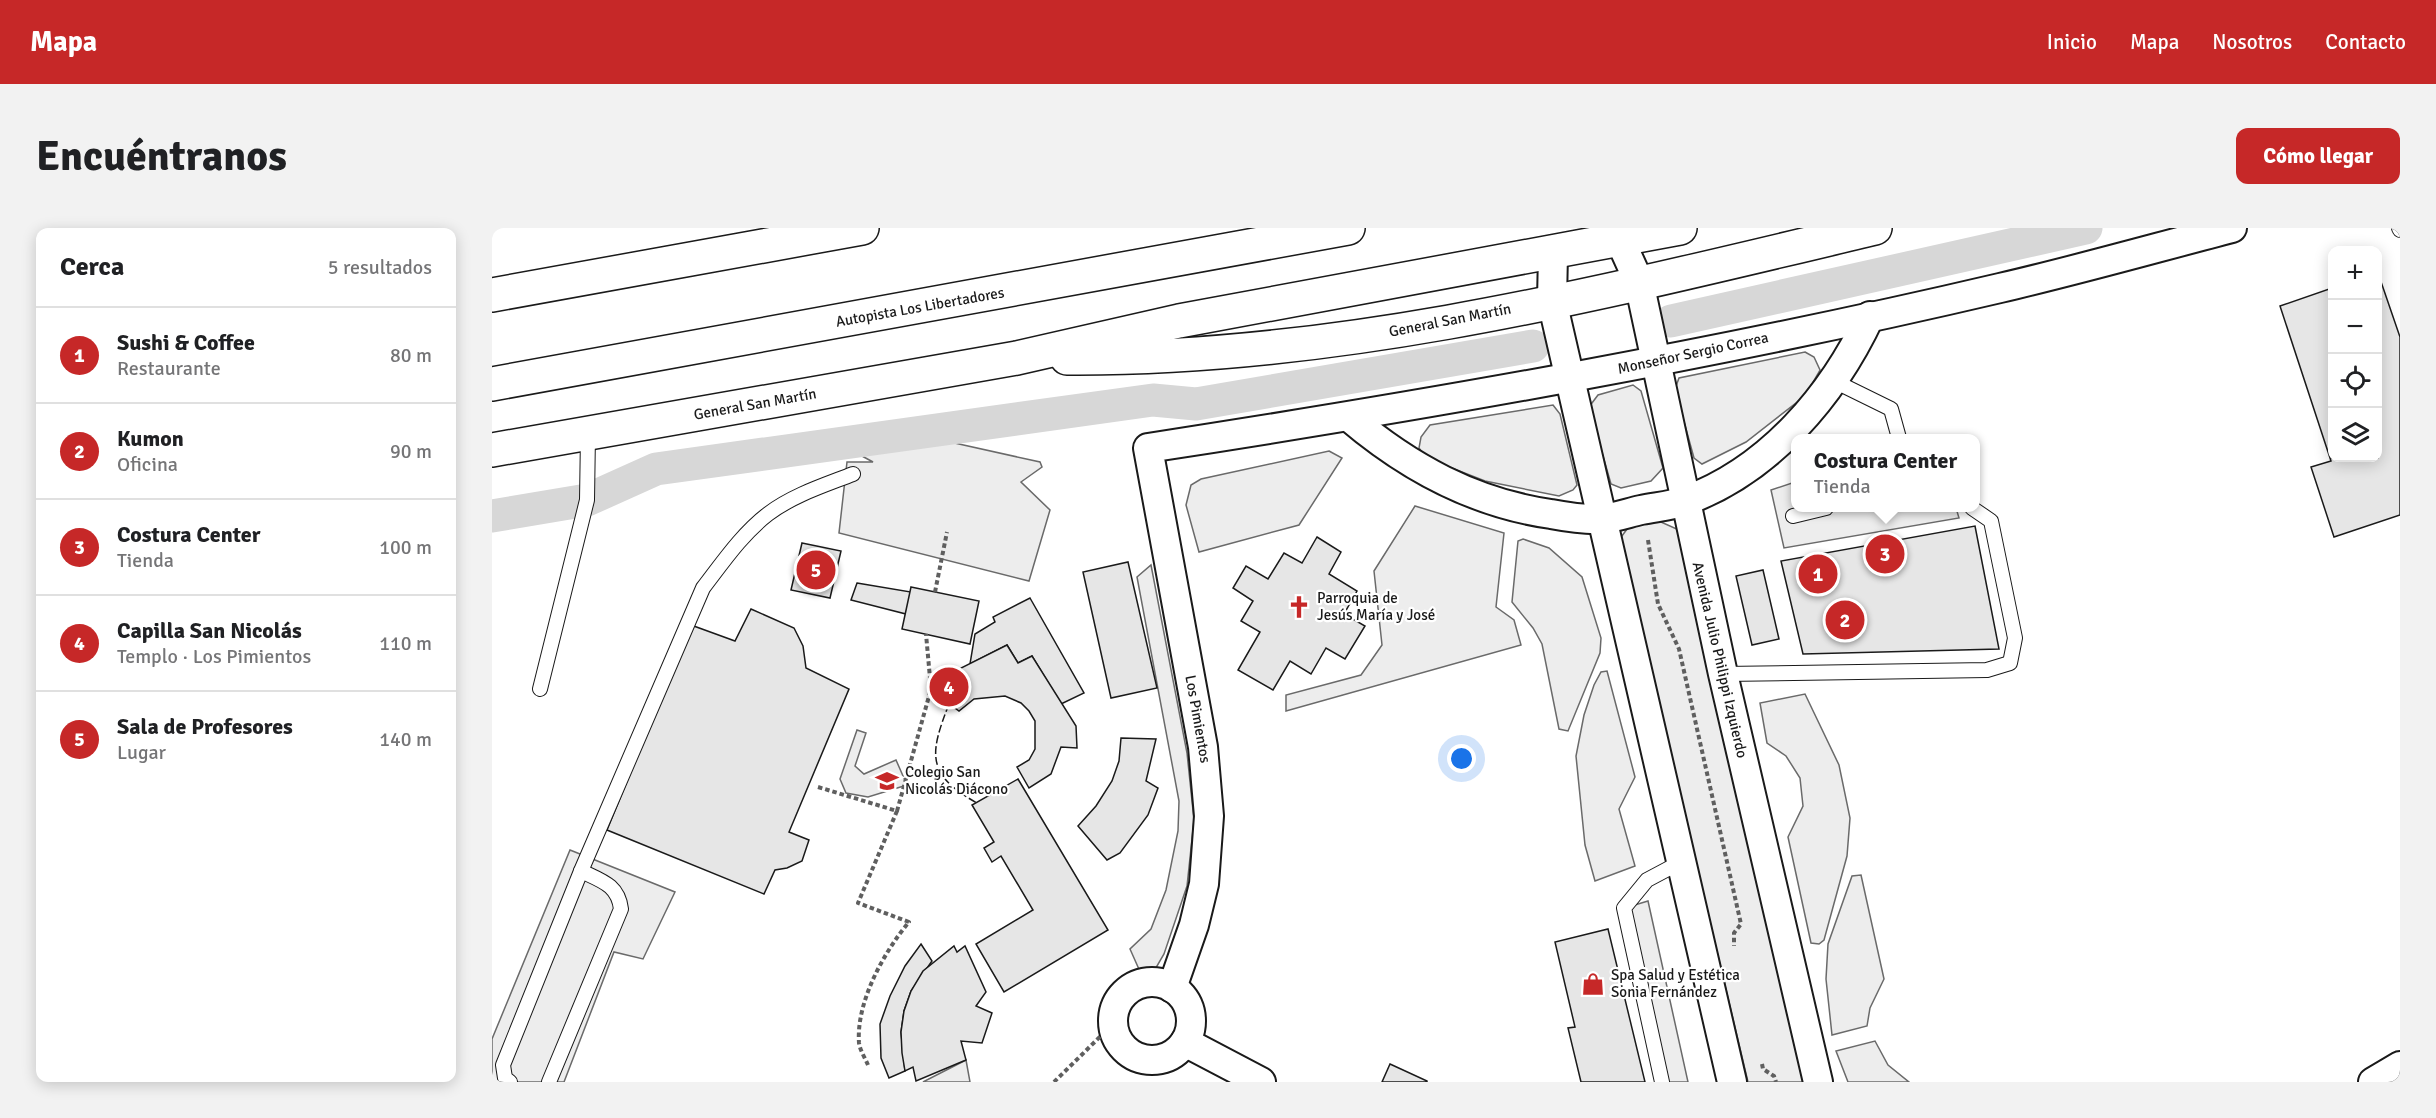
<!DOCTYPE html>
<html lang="es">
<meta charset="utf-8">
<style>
:root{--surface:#fff;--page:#f2f2f2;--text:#202124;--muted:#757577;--line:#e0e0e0;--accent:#c62828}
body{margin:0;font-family:Signika,sans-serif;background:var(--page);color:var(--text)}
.controls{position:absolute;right:18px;top:18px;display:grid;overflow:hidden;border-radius:12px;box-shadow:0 3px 15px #0003}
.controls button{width:54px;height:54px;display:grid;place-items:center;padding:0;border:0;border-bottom:2px solid var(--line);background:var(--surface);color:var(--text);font:30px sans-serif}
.you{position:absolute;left:970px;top:531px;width:21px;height:21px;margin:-15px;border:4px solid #fff;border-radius:50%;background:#1a73e8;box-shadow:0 0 0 9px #1a73e833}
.badge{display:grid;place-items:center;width:39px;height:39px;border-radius:50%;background:var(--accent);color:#fff;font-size:20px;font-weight:700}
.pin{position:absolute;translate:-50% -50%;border:3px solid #fff;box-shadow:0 2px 6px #0006}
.popup{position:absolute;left:1299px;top:206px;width:189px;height:78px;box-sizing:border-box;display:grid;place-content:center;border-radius:12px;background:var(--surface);filter:drop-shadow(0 2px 4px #0005);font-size:20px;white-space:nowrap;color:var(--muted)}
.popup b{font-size:22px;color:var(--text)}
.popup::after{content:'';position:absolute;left:50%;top:100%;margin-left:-12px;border:12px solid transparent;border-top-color:var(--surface)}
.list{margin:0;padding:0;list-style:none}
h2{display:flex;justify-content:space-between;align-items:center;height:78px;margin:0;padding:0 24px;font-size:26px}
h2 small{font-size:20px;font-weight:400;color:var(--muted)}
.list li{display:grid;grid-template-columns:39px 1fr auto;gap:18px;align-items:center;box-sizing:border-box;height:96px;padding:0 24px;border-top:2px solid var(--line)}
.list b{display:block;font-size:22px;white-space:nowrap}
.list p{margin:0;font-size:20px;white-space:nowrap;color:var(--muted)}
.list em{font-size:20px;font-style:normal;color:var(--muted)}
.icon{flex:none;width:33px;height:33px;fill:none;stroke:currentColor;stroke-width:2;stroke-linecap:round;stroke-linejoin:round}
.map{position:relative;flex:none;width:1908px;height:854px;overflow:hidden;border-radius:12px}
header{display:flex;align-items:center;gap:36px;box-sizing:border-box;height:84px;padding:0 30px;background:var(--accent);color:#fff}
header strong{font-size:28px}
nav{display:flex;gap:33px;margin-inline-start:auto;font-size:21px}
.intro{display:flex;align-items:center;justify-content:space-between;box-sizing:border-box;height:144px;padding:0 36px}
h1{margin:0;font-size:42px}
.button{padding:15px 27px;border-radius:12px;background:var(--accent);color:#fff;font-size:21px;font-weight:700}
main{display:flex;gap:36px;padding:0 36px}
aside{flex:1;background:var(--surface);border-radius:12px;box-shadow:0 3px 15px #0003}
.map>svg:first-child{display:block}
.built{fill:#ededed;stroke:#6a6a6a;stroke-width:1.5}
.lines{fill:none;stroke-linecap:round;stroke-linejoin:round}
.canal{stroke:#d7d7d7;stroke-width:33}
.building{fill:#e6e6e6;stroke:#1a1a1a;stroke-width:1.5}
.lane-casing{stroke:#1a1a1a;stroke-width:16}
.street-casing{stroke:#1a1a1a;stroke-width:32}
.secondary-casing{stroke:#1a1a1a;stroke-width:36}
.highway-casing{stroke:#1a1a1a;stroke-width:36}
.path{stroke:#5f5f5f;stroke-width:4;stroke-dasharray:4.5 3;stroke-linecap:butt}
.lane{stroke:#fff;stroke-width:14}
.street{stroke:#fff;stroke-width:28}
.secondary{stroke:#fff;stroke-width:33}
.highway{stroke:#fff;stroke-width:33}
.fence{stroke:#1a1a1a;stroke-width:1.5;stroke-dasharray:8 3;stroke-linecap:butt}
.labels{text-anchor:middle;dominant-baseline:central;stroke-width:4.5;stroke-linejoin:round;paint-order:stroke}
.street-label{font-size:15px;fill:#1a1a1a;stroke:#fff}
.poi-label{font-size:15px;fill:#1a1a1a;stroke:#fff;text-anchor:start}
</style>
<header>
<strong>Mapa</strong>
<nav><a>Inicio</a><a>Mapa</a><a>Nosotros</a><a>Contacto</a></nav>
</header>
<div class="intro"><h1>Encuéntranos</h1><a class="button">Cómo llegar</a></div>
<main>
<aside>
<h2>Cerca<small>5 resultados</small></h2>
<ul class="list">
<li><span class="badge">1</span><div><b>Sushi &amp; Coffee</b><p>Restaurante</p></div><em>80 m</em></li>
<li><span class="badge">2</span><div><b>Kumon</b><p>Oficina</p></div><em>90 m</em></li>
<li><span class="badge">3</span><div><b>Costura Center</b><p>Tienda</p></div><em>100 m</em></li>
<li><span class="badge">4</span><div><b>Capilla San Nicolás</b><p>Templo · Los Pimientos</p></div><em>110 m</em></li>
<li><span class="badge">5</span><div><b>Sala de Profesores</b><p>Lugar</p></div><em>140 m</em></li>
</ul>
</aside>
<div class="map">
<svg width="1908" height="854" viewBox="0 0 1908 854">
<rect width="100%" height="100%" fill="#fff"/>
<g class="built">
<polygon points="1313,124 1322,129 1328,142 1313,168 1254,214 1210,236 1202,230 1183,161 1187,150"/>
<polygon points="1141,157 1149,163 1171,240 1159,253 1129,260 1119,256 1097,179 1106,167"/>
<polygon points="1061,177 1068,186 1085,257 1081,262 1067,268 993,253 934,230 927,220 929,209 938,197"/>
<polygon points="458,214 548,234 550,239 529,254 558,282 537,353 347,305 355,234 381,234 357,221"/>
<polygon points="837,223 850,230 807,297 707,324 694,277 699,257 709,251"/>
<polygon points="1303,254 1303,280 1464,280 1467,290 1292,320 1279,262"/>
<polygon points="923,278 1012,305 1004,379 1022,392 1029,417 794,483 794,467 869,447 890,417 882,343"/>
<polygon points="1160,290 1187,302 1311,854 1256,854 1127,312 1138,297"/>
<polygon points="1031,311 1057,320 1090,349 1109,410 1108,425 1076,503 1067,501 1050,416 1041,400 1020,374 1026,313"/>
<polygon points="659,337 695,525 702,592 695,658 672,726 654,757 638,721 659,701 674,662 686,603 687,573 645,349"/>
<polygon points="1115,443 1143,549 1127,581 1143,638 1103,653 1093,617 1084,528 1092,487 1102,457 1109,444"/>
<polygon points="1313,466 1347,537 1358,590 1355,628 1332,712 1327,716 1319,715 1296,609 1311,578 1308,550 1294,528 1275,515 1268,475"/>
<polygon points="365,502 374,505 363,538 372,546 404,532 415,557 376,569 354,565 348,551"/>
<polygon points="78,622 183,664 151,731 122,724 72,854 0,854 0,811"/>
<polygon points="1369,647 1392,751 1378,780 1375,798 1340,807 1334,751 1336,716 1360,648"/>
<polygon points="1156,673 1196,854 1175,854 1136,679"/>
<polygon points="1383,813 1396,837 1417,854 1356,854 1344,823"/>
<polygon points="474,832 478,854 431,854"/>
</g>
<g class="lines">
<g class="canal">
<polyline points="1179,93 1594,0"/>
<polyline points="0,288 95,272 164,241 661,172 704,176 1041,118"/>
</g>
</g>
<g class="building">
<polygon points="1886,45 1908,109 1908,287 1842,309 1819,239 1839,233 1788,78 1840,60 1840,230 1886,230"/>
<polygon points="1483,298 1507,421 1311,426 1289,333"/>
<polygon points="825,309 849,324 837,346 865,363 852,386 873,398 853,431 834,420 819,446 798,433 781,462 746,442 768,404 749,393 761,373 741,360 754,338 776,351 792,325 810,335"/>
<polygon points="310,315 349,323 338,370 299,362"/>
<polygon points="636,334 665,460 619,470 591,344"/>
<polygon points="1271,342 1287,411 1260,417 1244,348"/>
<polygon points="365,355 419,364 414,386 359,372"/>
<polygon points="419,359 487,373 478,416 410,401"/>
<polygon points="538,370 592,465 569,476 540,428 526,435 515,417 478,436 483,406 503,394 501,389"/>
<polygon points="259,381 302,400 311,418 314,440 357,461 297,604 317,612 310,633 295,640 283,642 272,666 115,602 199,397 243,413"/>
<polygon points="515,417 526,435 540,428 584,498 585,520 569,519 559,546 537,560 525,539 537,532 543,521 543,493 537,483 529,475 513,468 482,471 467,483 451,471 458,454 469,440"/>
<polygon points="629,510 664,511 654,553 666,560 656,587 628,625 615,632 586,598 604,578 620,553 627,533"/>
<polygon points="526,551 616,702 512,764 484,716 541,682 509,628 500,634 492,620 502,614 480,577"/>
<polygon points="1116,701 1153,854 1089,854 1076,800 1083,799 1063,714"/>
<polygon points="429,716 440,733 419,763 412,783 409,804 413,843 397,850 389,830 388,796 398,768 413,738"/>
<polygon points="462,718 465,724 473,718 494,764 484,778 500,785 490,815 469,813 474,832 424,853 421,839 413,843 410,825 409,804 412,783 419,763 431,743"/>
<polygon points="898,836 935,853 935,854 890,854"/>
</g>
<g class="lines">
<g class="lane-casing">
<g id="lane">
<polyline points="1907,0 1908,2"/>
<polyline points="1342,153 1399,181 1407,210"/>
<polyline points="1301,288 1334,280"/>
<polyline points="1231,446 1495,442 1518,435 1523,410 1499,293 1480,280"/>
<polyline points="48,461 95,272 96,206"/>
<path d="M18,854L13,850L11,837L89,643L211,360C231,334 250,306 276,286C301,267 333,257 361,246"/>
<path d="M57,854L129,681C126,657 110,653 89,643"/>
<polyline points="1170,854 1132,680 1155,652 1187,635"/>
</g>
</g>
<g class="street-casing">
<g id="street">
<polyline points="1128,12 1147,54 1231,446 1326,854"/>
<polyline points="1061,25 1060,73 1240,854"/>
<path d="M857,189C917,240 982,275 1059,286C1075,289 1093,292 1109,291C1122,290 1136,285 1149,282C1163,279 1179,278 1193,273C1278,242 1341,167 1378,88"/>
<circle cx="660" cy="793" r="39"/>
<path d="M680,760L702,697L712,656L717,588L711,519L656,220C942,176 1227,126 1508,60C1586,42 1663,20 1740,0"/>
<polyline points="693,814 769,854"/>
<polyline points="1881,854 1908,838"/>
</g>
</g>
<g class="secondary-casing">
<g id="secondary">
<path d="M575,130C849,132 1118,63 1383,0"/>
<polyline points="0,222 525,130 687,93 1188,0"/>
</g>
</g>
<g class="highway-casing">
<g id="highway">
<polyline points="0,67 370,0"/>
<polyline points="0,156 856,0"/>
</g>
</g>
<g class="path">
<polyline points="1156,312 1166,376 1187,421 1249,696 1242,705 1242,718"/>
<polyline points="443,364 455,304"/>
<path d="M326,559L405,583L366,675L417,694C392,724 364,774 367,815C368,822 373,830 376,837"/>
<polyline points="405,583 439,461 434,406"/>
<polyline points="1270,836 1271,841 1282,848 1284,854"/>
<polyline points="562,854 621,796"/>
</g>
<use href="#lane" class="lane"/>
<use href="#street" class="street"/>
<use href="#secondary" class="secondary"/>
<use href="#highway" class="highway"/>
<path class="fence" d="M457,476C438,525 433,546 485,575"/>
</g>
<defs>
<g id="church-bare" transform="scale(1.8)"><path d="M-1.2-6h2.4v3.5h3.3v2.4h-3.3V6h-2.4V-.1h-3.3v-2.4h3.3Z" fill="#c62828" stroke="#fff" stroke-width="2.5" paint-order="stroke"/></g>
<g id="school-bare" transform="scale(1.8)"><path d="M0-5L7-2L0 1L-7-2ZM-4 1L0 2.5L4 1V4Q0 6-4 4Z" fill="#c62828" stroke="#fff" stroke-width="2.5" paint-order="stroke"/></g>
<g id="shop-bare" transform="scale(1.8)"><path d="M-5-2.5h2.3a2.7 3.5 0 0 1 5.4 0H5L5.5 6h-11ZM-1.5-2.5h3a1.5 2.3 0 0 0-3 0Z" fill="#c62828" stroke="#fff" stroke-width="2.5" paint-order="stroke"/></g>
</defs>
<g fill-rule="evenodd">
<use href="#church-bare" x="807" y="379"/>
<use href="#school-bare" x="395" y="553"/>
<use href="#shop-bare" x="1101" y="756"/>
</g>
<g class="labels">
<g class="street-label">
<text transform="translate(428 79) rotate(-10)">Autopista Los Libertadores</text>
<text transform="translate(958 92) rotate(-11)">General San Martín</text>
<text transform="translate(1201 125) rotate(-12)">Monseñor Sergio Correa</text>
<text transform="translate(263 176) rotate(-10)">General San Martín</text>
<text transform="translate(1228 432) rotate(77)">Avenida Julio Philippi Izquierdo</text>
<text transform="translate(706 491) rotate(80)">Los Pimientos</text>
</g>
<g class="poi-label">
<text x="825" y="370">Parroquia de<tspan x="825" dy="17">Jesús María y José</tspan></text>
<text x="413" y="544">Colegio San<tspan x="413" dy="17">Nicolás Diácono</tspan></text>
<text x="1119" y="747">Spa Salud y Estética<tspan x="1119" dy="17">Sonia Fernández</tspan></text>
</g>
</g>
</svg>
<div class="controls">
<button>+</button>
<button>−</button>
<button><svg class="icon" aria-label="locate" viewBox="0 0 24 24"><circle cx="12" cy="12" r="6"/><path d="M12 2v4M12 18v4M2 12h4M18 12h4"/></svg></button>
<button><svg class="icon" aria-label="layers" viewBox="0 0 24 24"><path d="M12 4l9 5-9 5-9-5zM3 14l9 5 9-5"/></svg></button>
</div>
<div class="you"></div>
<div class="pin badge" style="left:1326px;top:346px">1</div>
<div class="pin badge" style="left:1353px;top:392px">2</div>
<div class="pin badge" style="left:1393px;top:326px">3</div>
<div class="popup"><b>Costura Center</b>Tienda</div>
<div class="pin badge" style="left:457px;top:459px">4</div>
<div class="pin badge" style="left:324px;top:342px">5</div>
</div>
</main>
